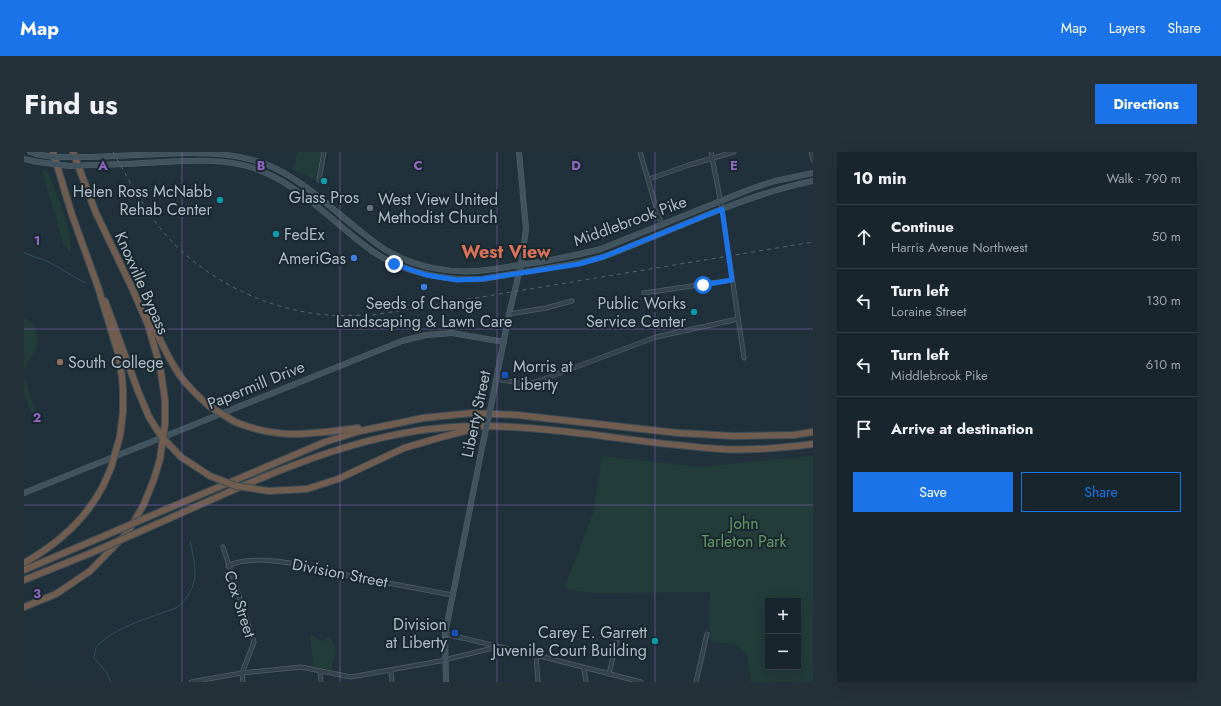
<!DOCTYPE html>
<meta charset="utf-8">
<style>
:root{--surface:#18252c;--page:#253138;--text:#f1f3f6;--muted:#9fa5a9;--line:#364248;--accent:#1a73e8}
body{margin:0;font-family:Jost,sans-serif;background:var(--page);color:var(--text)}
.controls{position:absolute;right:12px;bottom:12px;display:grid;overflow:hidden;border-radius:0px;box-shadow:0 4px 16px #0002}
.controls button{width:36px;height:36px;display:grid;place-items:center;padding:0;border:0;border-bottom:1px solid var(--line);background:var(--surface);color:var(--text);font:20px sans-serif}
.stop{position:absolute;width:12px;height:12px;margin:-9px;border:3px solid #1a73e8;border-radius:50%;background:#fff}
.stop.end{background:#1a73e8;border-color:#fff;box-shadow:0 1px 4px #0008}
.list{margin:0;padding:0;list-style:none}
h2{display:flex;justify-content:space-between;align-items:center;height:52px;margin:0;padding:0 16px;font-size:17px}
h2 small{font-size:13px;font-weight:400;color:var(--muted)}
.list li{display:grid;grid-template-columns:26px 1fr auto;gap:12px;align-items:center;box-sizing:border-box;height:64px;padding:0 16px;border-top:1px solid var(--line)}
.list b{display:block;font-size:15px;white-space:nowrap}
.list p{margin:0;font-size:13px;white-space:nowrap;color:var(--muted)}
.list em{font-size:13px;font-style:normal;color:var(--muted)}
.actions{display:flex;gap:8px;padding:12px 16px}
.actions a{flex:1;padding:9px 0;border:1px solid var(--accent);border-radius:0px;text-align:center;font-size:14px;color:var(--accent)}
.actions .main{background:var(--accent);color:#fff}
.icon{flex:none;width:22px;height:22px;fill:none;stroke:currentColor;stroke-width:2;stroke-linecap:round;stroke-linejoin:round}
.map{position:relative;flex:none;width:789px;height:530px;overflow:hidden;border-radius:0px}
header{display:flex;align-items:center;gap:24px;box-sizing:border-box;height:56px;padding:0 20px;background:var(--accent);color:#fff}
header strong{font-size:19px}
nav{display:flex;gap:22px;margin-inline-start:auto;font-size:14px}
.intro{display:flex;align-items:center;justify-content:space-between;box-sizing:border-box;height:96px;padding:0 24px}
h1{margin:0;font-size:28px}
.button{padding:10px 18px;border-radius:0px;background:var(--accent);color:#fff;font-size:14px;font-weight:700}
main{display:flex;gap:24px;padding:0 24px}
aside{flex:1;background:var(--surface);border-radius:0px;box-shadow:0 4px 16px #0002}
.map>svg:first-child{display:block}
.green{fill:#223c39;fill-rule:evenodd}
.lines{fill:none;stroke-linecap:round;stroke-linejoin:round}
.stream{stroke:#315061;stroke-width:1}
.street-casing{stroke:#516068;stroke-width:5}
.secondary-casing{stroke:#516068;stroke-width:6}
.highway-casing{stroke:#3e4d55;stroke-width:8}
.street{stroke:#34424b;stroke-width:3.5}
.secondary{stroke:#41535e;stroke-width:5}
.highway{stroke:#715d50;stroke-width:6}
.rail{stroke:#556872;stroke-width:1;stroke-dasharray:4 4;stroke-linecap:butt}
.secondary-bridge-casing{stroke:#516068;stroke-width:6;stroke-linecap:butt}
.highway-bridge-casing{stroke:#3e4d55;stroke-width:8;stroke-linecap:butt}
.secondary-bridge{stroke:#41535e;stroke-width:5}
.highway-bridge{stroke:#715d50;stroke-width:6}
.route{stroke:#1a73e8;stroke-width:5}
.grid{fill:none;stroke:#8f66c2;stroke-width:1;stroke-opacity:0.55}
.culture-dot{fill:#0f9aa8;stroke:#19272f;stroke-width:1.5}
.worship-dot{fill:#6b7280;stroke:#19272f;stroke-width:1.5}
.shop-dot{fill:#3f7fe0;stroke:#19272f;stroke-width:1.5}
.education-dot{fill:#8d6e63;stroke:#19272f;stroke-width:1.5}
.transit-dot{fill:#1a4fb4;stroke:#19272f;stroke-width:1.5}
.labels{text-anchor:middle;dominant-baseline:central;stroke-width:4;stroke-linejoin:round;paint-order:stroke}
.poi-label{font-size:16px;fill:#aebdc7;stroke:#19272f;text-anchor:end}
.street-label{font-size:16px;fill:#aebdc7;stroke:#19272f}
.park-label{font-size:16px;fill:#649964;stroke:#19272f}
.quarter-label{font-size:18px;font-weight:bold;fill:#da7257;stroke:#19272f}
.grid-label{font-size:13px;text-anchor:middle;font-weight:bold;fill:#8f66c2;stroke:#19272f;stroke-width:4;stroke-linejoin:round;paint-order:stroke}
</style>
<header>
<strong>Map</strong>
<nav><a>Map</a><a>Layers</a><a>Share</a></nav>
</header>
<div class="intro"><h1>Find us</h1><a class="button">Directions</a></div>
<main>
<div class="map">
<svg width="789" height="530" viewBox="0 0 789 530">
<rect width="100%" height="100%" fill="#20313b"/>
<g class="green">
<polygon points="273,0 298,0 292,28 269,18"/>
<path d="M19,18L24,19C33,45 47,73 47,100L44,99L39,91L18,19Z"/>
<polygon points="0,166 10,173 14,189 13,194 0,219"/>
<polygon points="0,224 14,266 10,266 0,243"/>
<path d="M578,304L676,315L789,304V530H727L723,502L714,493L687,489L685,476L686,440L574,441L543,438L542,432L569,361ZM744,449H774V515H744Z"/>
<polygon points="286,482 296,488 302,489 302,485 307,486 308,491 310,491 312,501 310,505 307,518 289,514"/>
</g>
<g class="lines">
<g class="stream">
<polyline points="0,101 25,110 61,131"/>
<path d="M87,530L83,521L70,506C71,501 71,495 75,492C96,472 128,466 154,455C177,433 172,417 166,389"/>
</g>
<g class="street-casing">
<g id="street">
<polyline points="616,0 637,72"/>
<polyline points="687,0 698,57 720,206"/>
<polyline points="787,0 789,8"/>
<polyline points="625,27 665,13 710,0"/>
<polyline points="295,28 300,0"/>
<polyline points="620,141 708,128"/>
<polyline points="485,162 522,156 548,149"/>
<polyline points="473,227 500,232 512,230 632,185 714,167"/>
<polyline points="199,395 230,490 218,521 219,530"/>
<path d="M204,414C232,398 301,419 332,425C364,431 397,437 428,443"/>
<polyline points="421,482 512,503 617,530"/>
<polyline points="512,503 514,530"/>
<polyline points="560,517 562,530"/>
<polyline points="296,519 297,530"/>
<polyline points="367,519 368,530"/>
<polyline points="585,522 594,484"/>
<polyline points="167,530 218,521 277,515 327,525 416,509 469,496 470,493"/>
<polyline points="672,530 683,482"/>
</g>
</g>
<g class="secondary-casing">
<g id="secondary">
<polyline points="6,0 12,2"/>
<path d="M67,5C90,4 114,3 137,2C171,0 206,0 239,11C276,25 304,54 335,78C346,87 357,96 369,102C393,115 425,121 452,119C467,118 482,115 496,113C524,109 550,104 577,97L729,36L751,29L789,21"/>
<polyline points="0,7 14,10"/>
<path d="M67,13C91,13 116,11 140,10C170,8 201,7 230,16C276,32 309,71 348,99C380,121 420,129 458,127L555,111L579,105C649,79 716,44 789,29"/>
<polyline points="468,249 485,162 497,113 502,77 495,0"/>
<polyline points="0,341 378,189 402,183 428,181 480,190"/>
<polyline points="422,530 421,482 459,291"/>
</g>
</g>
<g class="highway-casing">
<g id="highway">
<polyline points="29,0 48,63 74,135 94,201 98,225 99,239 99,260 96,284"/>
<polyline points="49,0 72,61 108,136 124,173 136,214 141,248"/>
<polyline points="81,149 114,239 125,265"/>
<path d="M125,165C135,185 144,207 157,225C165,236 175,245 185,254"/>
<path d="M211,270C257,288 286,282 334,276"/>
<polyline points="157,305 186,324"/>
<polyline points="245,339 283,337 314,327 380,296 418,285 445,278 452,278"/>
<polyline points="131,362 301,290 336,279 399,266 448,261 493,263 654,281 710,284 770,283 789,280"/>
<path d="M126,375C231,329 337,274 454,274C535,274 616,292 697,297C728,299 758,296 789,292"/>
<path d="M0,411C32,393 62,367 79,334"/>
<polyline points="0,418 80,384"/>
<polyline points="0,428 67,401"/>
<polyline points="0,455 32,442 66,419 104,380 120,352 130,327 136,307"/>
</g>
</g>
<use href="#street" class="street"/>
<use href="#secondary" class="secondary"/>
<use href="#highway" class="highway"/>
<path class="rail" d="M89,0C105,28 120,57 141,82C181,128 243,158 303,163C318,164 333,163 349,163L789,90"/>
<g class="secondary-bridge-casing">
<g id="secondary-bridge">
<polyline points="12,2 30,5 67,5"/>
<polyline points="14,10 46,14 67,13"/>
<polyline points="459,291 468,249"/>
</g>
</g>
<g class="highway-bridge-casing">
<g id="highway-bridge">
<polyline points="185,254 211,270"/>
<polyline points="125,265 137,284 157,305"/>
<polyline points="136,307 141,272 141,248"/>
<polyline points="186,324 212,334 245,339"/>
<polyline points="79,334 87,316 96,284"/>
<polyline points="80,384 131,362"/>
<polyline points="67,401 126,375"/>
</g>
</g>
<use href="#secondary-bridge" class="secondary-bridge"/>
<use href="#highway-bridge" class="highway-bridge"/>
</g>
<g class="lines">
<polyline class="route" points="370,112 402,123 433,128 458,127 504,120 555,112 579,105 698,57 708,128 679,133"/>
</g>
<path class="grid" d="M158,0V530M316,0V530M473,0V530M631,0V530M0,177H789M0,353H789"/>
<g class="culture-dot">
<circle cx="300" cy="29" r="4"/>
<circle cx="196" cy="48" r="4"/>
<circle cx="252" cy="82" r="4"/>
<circle cx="670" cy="160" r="4"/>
<circle cx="631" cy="489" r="4"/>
</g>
<circle class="worship-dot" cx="346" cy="56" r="4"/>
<g class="shop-dot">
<circle cx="330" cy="106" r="4"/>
<circle cx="400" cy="135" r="4"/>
</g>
<circle class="education-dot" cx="36" cy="210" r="4"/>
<g class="transit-dot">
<rect x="477" y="219" width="8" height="8" rx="2"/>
<rect x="427" y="477" width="8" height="8" rx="2"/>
</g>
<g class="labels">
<g class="poi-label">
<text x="188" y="39">Helen Ross McNabb<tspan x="188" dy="18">Rehab Center</tspan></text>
<text x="300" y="45" text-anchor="middle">Glass Pros</text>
<text x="354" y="47" text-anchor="start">West View United<tspan x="354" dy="18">Methodist Church</tspan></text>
<text x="260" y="82" text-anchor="start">FedEx</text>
<text x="322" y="106">AmeriGas</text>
<text x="400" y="151" text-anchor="middle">Seeds of Change<tspan x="400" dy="18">Landscaping &amp; Lawn Care</tspan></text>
<text x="662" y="151">Public Works<tspan x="662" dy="18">Service Center</tspan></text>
<text x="44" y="210" text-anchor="start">South College</text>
<text x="489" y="214" text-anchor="start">Morris at<tspan x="489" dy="18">Liberty</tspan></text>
<text x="423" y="472">Division<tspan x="423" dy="18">at Liberty</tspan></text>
<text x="623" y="480">Carey E. Garrett<tspan x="623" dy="18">Juvenile Court Building</tspan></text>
</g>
<g class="street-label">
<text transform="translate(606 69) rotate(-20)">Middlebrook Pike</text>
<text transform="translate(118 131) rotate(66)">Knoxville Bypass</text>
<text transform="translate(232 233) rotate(-22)">Papermill Drive</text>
<text transform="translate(452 262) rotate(-78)">Liberty Street</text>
<text transform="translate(316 421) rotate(11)">Division Street</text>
<text transform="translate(216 452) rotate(72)">Cox Street</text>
</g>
<g class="park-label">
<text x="720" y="371">John<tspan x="720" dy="18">Tarleton Park</tspan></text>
</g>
<g class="quarter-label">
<text x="482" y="100">West View</text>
</g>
</g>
<g class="grid-label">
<text x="79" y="18">A</text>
<text x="237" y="18">B</text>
<text x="394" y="18">C</text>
<text x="552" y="18">D</text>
<text x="710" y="18">E</text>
<text x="13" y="93">1</text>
<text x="13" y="270">2</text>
<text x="13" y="446">3</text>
</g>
</svg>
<div class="controls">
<button>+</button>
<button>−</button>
</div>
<div class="stop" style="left:679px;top:133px"></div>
<div class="stop end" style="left:370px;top:112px"></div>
</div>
<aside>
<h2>10 min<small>Walk · 790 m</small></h2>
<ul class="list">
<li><svg class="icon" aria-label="ahead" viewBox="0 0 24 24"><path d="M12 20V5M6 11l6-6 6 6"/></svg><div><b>Continue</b><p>Harris Avenue Northwest</p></div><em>50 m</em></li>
<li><svg class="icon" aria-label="left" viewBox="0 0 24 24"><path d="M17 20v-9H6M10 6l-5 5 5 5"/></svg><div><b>Turn left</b><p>Loraine Street</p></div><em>130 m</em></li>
<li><svg class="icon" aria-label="left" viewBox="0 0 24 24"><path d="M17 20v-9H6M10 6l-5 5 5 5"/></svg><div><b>Turn left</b><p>Middlebrook Pike</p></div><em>610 m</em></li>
<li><svg class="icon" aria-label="arrive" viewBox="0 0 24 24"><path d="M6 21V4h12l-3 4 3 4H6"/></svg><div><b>Arrive at destination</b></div></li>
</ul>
<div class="actions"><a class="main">Save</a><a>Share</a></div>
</aside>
</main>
